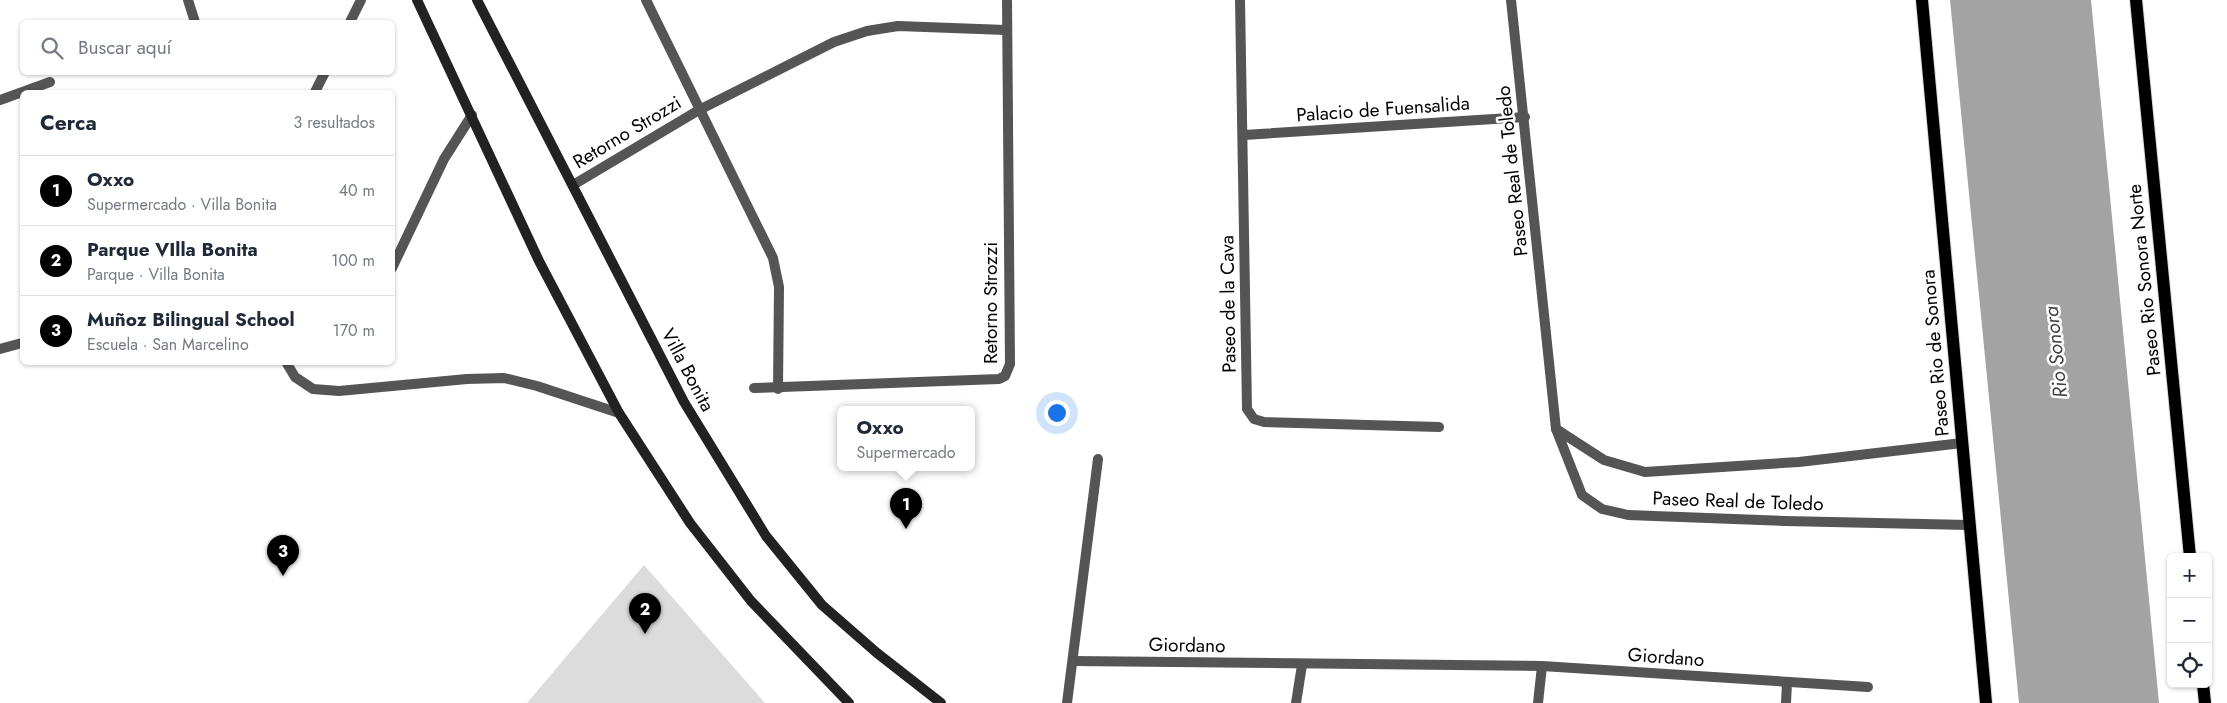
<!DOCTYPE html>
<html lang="es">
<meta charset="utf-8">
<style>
:root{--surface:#fff;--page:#f6f6f7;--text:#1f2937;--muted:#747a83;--line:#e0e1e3;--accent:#000}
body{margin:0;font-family:Jost,sans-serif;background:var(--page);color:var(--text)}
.controls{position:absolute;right:15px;bottom:15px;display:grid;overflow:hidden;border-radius:8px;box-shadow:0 1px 4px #0004}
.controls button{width:45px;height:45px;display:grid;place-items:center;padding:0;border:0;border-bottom:1px solid var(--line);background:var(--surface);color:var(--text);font:25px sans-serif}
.you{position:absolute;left:1056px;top:412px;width:18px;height:18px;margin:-12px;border:4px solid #fff;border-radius:50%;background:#1a73e8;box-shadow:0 0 0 8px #1a73e833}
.badge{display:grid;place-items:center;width:32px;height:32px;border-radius:50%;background:var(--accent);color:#fff;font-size:16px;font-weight:700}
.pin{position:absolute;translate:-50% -41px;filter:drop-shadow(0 1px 2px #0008)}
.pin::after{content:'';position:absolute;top:26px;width:18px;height:15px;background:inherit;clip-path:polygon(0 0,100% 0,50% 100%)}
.popup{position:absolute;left:837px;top:406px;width:138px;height:65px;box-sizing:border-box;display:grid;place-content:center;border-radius:8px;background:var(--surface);filter:drop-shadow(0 1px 4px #0005);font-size:16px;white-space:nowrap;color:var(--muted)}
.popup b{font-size:19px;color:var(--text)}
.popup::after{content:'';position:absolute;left:50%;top:100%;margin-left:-10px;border:10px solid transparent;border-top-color:var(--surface)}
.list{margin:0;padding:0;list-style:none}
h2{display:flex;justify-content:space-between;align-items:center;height:65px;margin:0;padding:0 20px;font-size:21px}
h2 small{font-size:16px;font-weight:400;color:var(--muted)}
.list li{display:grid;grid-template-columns:32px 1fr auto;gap:15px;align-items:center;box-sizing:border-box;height:70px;padding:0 20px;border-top:1px solid var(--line)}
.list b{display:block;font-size:19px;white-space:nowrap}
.list p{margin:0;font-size:16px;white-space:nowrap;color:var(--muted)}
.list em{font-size:16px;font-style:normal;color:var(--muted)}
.icon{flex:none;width:28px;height:28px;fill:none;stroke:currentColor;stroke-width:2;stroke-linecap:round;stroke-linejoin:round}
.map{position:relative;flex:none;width:2227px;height:703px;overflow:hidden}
.search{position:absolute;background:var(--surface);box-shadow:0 1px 4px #0004;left:20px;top:20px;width:375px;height:55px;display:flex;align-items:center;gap:12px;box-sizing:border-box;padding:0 18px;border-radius:8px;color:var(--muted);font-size:19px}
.panel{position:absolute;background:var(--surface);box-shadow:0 1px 4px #0004;left:20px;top:90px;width:375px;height:275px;border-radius:8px}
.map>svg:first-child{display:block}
.green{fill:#dcdcdc}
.water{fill:#a3a3a3}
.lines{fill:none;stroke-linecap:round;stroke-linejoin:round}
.primary-casing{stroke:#dbdbdb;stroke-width:14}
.street{stroke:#555;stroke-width:10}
.secondary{stroke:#222;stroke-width:10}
.primary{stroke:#000;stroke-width:12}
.labels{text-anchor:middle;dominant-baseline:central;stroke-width:5;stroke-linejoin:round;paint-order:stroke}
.street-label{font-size:19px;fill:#000;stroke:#fff}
.water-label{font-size:20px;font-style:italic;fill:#444;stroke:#fff}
</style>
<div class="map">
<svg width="2227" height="703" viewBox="0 0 2227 703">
<rect width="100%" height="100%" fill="#fff"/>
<polygon class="green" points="644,565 765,703 527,703"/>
<polygon class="water" points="1950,0 2091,0 2159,703 2019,703"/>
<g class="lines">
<g class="primary-casing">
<g id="primary">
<polyline points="1922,0 1986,703"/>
<polyline points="2136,0 2190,557"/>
<polyline points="2203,684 2205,703"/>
</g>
</g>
<g class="street">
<polyline points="188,0 195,22"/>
<polyline points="646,0 773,258 779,287 778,389"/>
<polyline points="1240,0 1247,409 1254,419 1264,422 1439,427"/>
<polyline points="1511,0 1556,429 1582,495 1602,509 1628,515 1785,521 1969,525"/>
<polyline points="350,22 361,0"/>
<polyline points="315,92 325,72"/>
<polyline points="0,100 50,82"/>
<polyline points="1244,135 1525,117"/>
<polyline points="573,185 699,110 834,42 867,31 898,26 1006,30"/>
<polyline points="392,268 444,159 472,115"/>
<polyline points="0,349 22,343"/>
<polyline points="286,362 295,377 313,389 339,391 467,379 504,378 537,386 619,413"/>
<polyline points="754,388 999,379 1005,376 1010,364 1007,0"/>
<polyline points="1556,429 1604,460 1645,472 1799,462 1962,443"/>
<polyline points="1073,661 1542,666 1868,687"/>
<polyline points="1067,703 1098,459"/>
<polyline points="1296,703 1302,665"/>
<polyline points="1538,703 1542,666"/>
<polyline points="1786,703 1787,683"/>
</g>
<g class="secondary">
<polyline points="417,0 539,261 619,413 690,523 751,601 849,703"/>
<polyline points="477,0 684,402 766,536 822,605 877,653 941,703"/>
</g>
<use href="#primary" class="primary"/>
</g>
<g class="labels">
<g class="street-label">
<text transform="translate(1383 109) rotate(-4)">Palacio de Fuensalida</text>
<text transform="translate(627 132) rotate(-31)">Retorno Strozzi</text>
<text transform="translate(1512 171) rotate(-96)">Paseo Real de Toledo</text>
<text transform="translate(2144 280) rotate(-96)">Paseo Rio Sonora Norte</text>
<text transform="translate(990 303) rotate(-90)">Retorno Strozzi</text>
<text transform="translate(1228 304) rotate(-91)">Paseo de la Cava</text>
<text transform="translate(1935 353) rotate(-95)">Paseo Rio de Sonora</text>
<text transform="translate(688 370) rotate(62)">Villa Bonita</text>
<text transform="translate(1738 501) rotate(2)">Paseo Real de Toledo</text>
<text transform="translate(1187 645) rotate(1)">Giordano</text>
<text transform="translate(1666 657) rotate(4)">Giordano</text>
</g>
<g class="water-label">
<text transform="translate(2056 352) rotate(-96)">Rio Sonora</text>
</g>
</g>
</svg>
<div class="controls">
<button>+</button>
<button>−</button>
<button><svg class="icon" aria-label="locate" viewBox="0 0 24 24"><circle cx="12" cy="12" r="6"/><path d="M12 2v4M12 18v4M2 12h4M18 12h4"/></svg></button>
</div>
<div class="you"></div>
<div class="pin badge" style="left:906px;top:529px">1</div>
<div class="popup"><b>Oxxo</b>Supermercado</div>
<div class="pin badge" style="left:645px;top:634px">2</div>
<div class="pin badge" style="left:283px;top:576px">3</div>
<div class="search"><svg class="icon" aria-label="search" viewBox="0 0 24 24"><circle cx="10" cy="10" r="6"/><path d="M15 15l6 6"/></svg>Buscar aquí</div>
<section class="panel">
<h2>Cerca<small>3 resultados</small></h2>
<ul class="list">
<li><span class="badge">1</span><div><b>Oxxo</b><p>Supermercado · Villa Bonita</p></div><em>40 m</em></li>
<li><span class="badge">2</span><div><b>Parque VIlla Bonita</b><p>Parque · Villa Bonita</p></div><em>100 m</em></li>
<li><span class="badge">3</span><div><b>Muñoz Bilingual School</b><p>Escuela · San Marcelino</p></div><em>170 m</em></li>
</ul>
</section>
</div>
